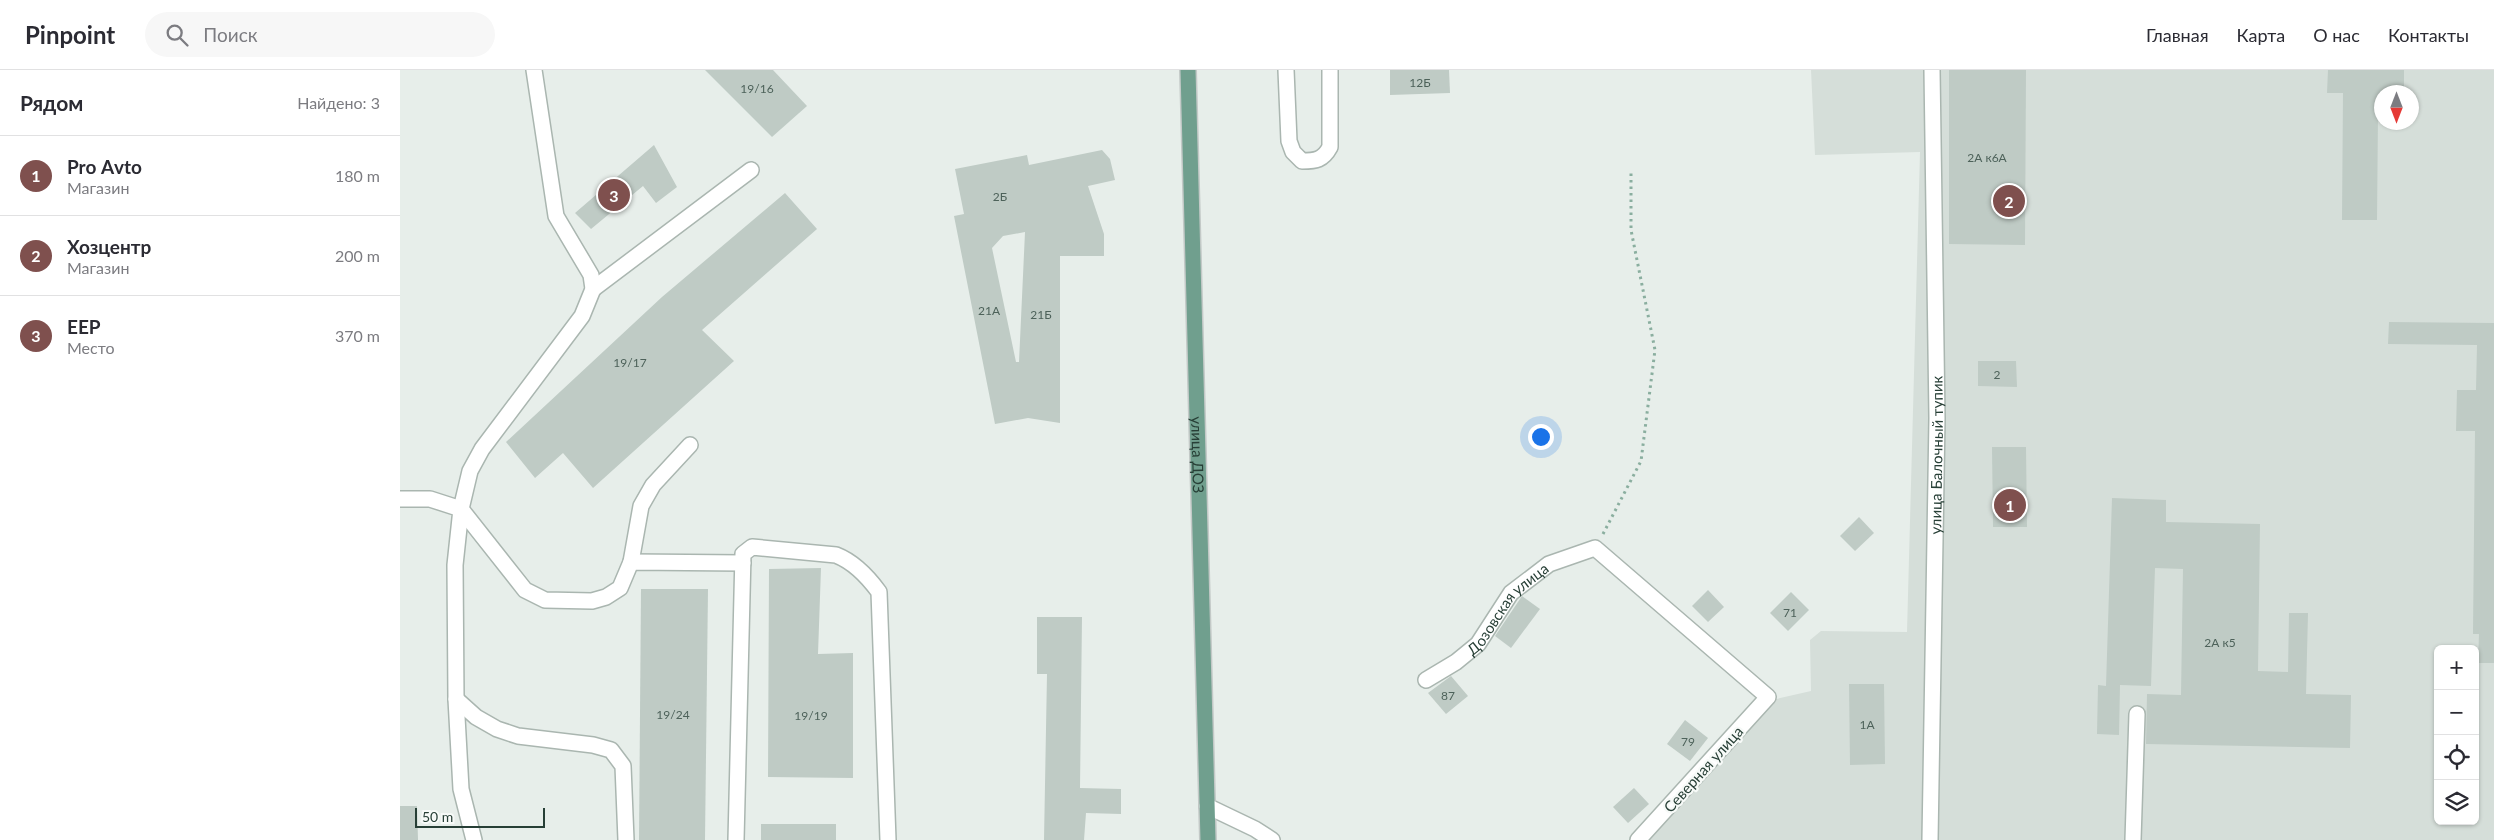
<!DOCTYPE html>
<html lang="ru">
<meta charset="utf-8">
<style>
:root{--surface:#fff;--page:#f7f7f7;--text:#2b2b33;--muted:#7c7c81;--line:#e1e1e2;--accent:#7f504e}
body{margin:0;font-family:Lato,sans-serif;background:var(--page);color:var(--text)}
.controls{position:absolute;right:15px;bottom:15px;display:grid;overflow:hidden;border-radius:8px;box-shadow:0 1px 4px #0004}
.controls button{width:45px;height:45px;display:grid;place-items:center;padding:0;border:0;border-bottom:1px solid var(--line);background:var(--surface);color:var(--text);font:25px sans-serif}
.compass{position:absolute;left:1974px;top:15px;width:45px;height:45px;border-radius:50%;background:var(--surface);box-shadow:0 1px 4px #0004;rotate:180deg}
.scale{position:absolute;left:15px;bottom:12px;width:130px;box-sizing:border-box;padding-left:5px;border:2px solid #273f36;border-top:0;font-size:14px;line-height:18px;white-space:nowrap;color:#273f36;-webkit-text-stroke:4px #f7faf8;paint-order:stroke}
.you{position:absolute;left:1140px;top:366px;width:18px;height:18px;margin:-12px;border:4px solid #fff;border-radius:50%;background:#1a73e8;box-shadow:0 0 0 8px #1a73e833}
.badge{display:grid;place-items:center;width:32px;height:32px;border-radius:50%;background:var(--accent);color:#fff;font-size:16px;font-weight:700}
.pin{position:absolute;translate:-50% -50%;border:2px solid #fff;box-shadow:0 1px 5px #0006}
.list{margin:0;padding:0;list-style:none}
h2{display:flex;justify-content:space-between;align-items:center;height:65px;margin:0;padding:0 20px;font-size:21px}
h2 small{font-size:16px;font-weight:400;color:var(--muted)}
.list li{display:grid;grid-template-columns:32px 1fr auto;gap:15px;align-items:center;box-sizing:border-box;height:80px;padding:0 20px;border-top:1px solid var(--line)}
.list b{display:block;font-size:19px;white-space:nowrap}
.list p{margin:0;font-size:16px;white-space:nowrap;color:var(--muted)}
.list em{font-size:16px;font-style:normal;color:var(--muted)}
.icon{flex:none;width:28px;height:28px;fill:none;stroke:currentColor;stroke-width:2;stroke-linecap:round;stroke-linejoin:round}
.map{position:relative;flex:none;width:2094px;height:770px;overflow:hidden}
header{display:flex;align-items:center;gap:30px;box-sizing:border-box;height:70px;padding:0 25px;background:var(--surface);border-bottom:1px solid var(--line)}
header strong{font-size:24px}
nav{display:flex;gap:28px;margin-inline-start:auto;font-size:18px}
.search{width:350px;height:45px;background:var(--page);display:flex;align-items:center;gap:12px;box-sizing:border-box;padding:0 18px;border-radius:28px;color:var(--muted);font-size:19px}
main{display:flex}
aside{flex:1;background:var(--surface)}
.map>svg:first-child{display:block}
.built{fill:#d5ded9;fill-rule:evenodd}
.building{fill:#bfcbc5;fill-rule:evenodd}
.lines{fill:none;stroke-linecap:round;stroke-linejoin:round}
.minor-casing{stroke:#aab6b0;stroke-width:18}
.major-casing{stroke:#c3c9c7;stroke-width:18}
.path{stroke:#8aae9f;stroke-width:3;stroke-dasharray:2.5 4;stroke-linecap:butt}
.minor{stroke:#fff;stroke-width:15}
.major{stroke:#709f8e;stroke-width:15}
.labels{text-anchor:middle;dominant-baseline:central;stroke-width:4.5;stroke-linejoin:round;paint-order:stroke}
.number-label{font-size:12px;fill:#4d625a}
.street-label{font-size:15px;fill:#273f36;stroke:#f7faf8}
</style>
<header>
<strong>Pinpoint</strong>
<div class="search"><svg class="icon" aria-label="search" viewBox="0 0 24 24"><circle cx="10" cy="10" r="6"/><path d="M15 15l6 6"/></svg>Поиск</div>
<nav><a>Главная</a><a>Карта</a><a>О нас</a><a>Контакты</a></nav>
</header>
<main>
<aside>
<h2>Рядом<small>Найдено: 3</small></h2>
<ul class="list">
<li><span class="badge">1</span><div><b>Pro Аvto</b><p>Магазин</p></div><em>180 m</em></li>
<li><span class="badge">2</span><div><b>Хозцентр</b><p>Магазин</p></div><em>200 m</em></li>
<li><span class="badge">3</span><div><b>EEP</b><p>Место</p></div><em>370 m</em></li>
</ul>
</aside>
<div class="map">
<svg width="2094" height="770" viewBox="0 0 2094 770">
<rect width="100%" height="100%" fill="#e7eeea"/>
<path class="built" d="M1411,0H2094V770H1250L1372,630L1411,621L1410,570L1421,561L1507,562L1520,82L1415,85ZM1982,22H2012V52H1982ZM2038,579H2075V751H2038Z"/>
<g class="building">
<polygon points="305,0 373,0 407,36 372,67"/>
<polygon points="990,0 1049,0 1050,23 990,25"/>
<polygon points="1549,0 1626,0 1625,175 1549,174"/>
<polygon points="1928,0 2004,0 2004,22 1982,22 1982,44 1978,44 1977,150 1942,150 1943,23 1927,23"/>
<polygon points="254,75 277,117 256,133 243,116 191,159 175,143"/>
<path d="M702,80L710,89L715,110L688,116L704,164V186H660V353L628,348L595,354L554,146L564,144L555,99L627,85L629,95ZM625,162L619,292H616L592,178L603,166Z"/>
<polygon points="385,123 417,159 302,260 334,291 193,418 163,383 135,408 106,372 262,227"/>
<polygon points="1989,252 2094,253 2094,593 2078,593 2079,564 2073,564 2075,361 2056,361 2057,320 2076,320 2077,275 1988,274"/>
<polygon points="1578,291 1616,291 1617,317 1578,316"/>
<polygon points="1592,377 1626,377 1627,457 1593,457"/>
<polygon points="1712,428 1766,430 1766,452 1860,454 1858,601 1888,602 1889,543 1908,543 1906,624 1951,625 1950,678 1746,674 1747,624 1781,625 1783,499 1755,498 1751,616 1720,615 1719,665 1697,664 1698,615 1706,616"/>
<polygon points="1459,447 1474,463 1455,481 1440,466"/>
<polygon points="421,498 418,584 453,583 453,708 368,707 369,499"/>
<polygon points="241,519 308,519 305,770 239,770"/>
<polygon points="1308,520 1324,537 1308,552 1292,536"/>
<polygon points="1391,522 1409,540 1388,561 1370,543"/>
<polygon points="1122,526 1140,539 1111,578 1095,566"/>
<polygon points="637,547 682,547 680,718 721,719 721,744 686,743 684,770 644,770 647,604 637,604"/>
<polygon points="1051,606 1068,626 1046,644 1028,623"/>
<polygon points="1449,614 1484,614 1485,694 1450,695"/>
<polygon points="1285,650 1308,668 1290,691 1267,674"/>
<polygon points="1234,718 1249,734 1228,753 1213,737"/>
<polygon points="0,736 17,736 18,770 0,770"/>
<rect x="361" y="754" width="75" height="16"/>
</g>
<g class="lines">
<g class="minor-casing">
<g id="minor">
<polyline points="134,0 156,146 191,205 193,219 182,246 82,379 70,401 61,439 125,520 145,530 192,531 206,527 220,518 231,492 343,493"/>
<path d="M886,0L889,71L893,82L902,91C916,91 923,90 930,77V0"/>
<polyline points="193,219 351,100"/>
<polyline points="0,429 30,429 61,439 55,495 56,629 61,719 74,770"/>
<polyline points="231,492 241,436 253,415 290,375"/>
<path id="s1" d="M1026,610L1056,592L1078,574L1111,523L1149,494L1195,478L1368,627L1238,770"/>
<polyline points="56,629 76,647 97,659 118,666 193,675 211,680 223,696 226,770"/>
<polyline points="807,736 855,759 872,770"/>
<path d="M336,770L343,484L352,477L436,485C454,492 468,507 479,522L488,770"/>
<path id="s2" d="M1530,770L1537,348L1532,0"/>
<polyline points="1733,770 1737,644"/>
</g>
</g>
<g class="major-casing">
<g id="major">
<path id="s3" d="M788,0L808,770"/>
</g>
</g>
<polyline class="path" points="1203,464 1241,391 1255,280 1231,160 1231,102"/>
<use href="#minor" class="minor"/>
<use href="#major" class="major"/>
</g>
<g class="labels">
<g class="number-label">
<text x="1020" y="12">12Б</text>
<text x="357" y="18">19/16</text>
<text x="1587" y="87">2А к6А</text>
<text x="600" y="126">2Б</text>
<text x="589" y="240">21А</text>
<text x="641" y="244">21Б</text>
<text x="230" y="292">19/17</text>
<text x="1597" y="304">2</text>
<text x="1390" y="542">71</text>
<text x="1820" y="572">2А к5</text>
<text x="1048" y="625">87</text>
<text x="273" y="644">19/24</text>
<text x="411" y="645">19/19</text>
<text x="1467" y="654">1А</text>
<text x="1288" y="671">79</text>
</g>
<g class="street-label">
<text stroke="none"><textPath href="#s3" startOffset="385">улица ДОЗ</textPath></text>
<text stroke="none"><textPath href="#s2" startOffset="385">улица Балочный тупик</textPath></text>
<text stroke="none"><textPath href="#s1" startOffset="110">Дозовская улица</textPath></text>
<text transform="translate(1303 699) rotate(-48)">Северная улица</text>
</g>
</g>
</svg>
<div class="controls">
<button>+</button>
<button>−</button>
<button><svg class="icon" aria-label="locate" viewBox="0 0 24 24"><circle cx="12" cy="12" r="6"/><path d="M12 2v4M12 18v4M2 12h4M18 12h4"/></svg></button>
<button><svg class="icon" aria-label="layers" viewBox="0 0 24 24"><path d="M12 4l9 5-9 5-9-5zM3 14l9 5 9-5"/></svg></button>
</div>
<svg class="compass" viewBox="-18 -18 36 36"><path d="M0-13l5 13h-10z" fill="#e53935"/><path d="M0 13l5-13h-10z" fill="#7c7c81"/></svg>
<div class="scale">50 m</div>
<div class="you"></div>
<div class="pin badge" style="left:1610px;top:435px">1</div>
<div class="pin badge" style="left:1609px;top:131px">2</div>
<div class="pin badge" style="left:214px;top:125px">3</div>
</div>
</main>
